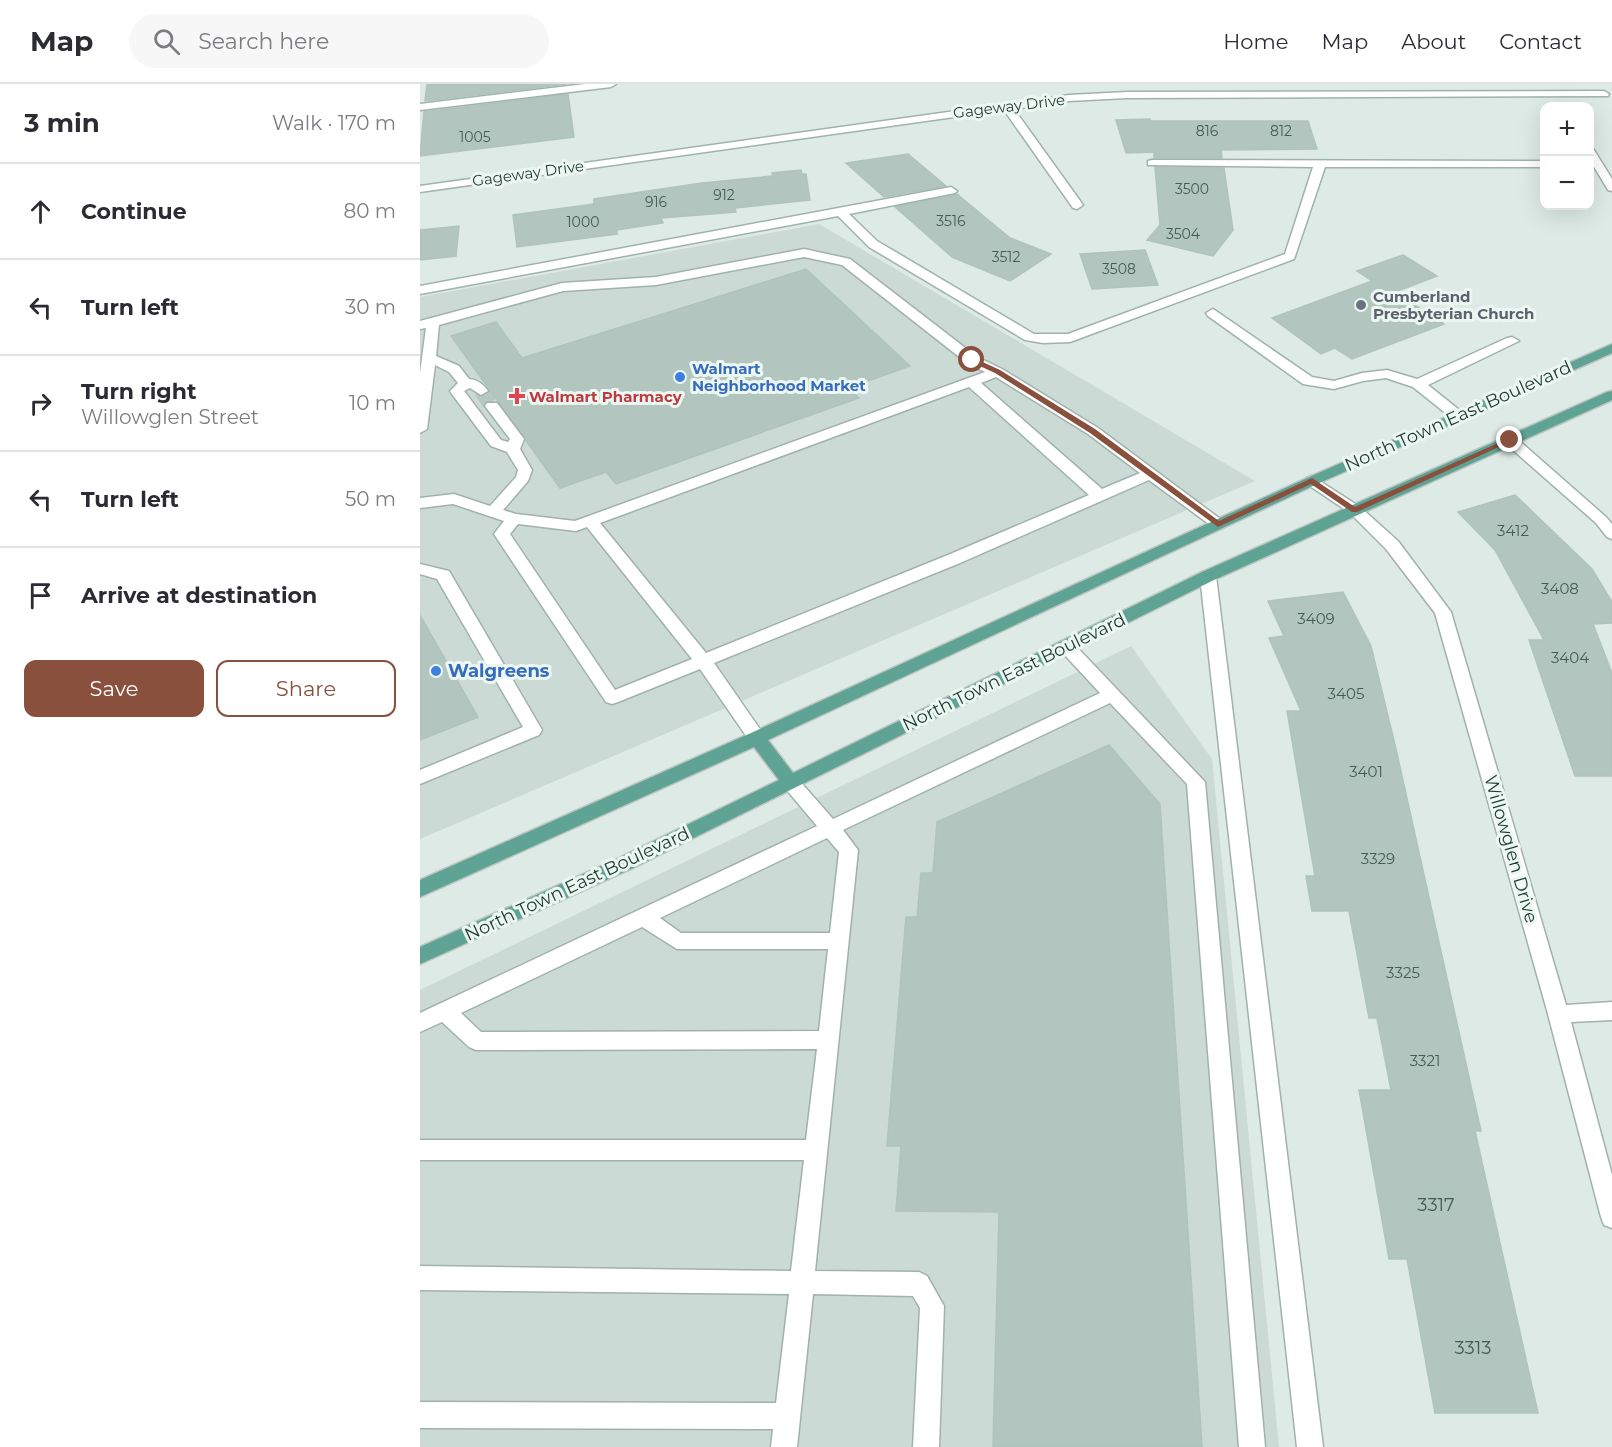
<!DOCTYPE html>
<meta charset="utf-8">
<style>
:root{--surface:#fff;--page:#f7f7f7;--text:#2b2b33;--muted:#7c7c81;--line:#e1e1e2;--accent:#89503d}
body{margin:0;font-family:Montserrat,sans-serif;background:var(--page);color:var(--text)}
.controls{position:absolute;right:18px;top:18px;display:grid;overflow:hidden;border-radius:12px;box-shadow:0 6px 24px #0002}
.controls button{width:54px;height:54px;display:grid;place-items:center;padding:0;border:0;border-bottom:2px solid var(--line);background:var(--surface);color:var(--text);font:30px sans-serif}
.stop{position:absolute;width:18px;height:18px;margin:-14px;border:4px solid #89503d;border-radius:50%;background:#fff}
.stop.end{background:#89503d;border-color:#fff;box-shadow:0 2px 6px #0008}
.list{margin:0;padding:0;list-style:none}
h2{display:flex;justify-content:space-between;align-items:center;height:78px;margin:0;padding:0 24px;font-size:26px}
h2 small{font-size:20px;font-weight:400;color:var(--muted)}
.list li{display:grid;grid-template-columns:39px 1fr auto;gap:18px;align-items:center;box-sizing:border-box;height:96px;padding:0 24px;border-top:2px solid var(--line)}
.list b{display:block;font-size:22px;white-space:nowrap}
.list p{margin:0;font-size:20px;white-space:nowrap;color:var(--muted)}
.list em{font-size:20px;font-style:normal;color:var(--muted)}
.actions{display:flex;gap:12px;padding:18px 24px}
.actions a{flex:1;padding:14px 0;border:2px solid var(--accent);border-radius:12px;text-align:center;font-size:21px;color:var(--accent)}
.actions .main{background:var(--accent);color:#fff}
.icon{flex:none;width:33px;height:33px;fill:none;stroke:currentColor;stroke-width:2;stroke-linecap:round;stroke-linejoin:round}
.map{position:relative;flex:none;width:1192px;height:1363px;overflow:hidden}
header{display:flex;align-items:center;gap:36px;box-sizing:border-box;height:84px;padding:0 30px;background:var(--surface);border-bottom:2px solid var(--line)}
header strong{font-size:28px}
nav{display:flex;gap:33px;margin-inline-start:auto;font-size:21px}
.search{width:420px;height:54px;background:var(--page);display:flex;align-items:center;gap:15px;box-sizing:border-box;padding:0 21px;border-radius:33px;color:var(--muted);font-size:22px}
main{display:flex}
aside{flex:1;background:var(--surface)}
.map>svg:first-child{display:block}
.built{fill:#cbdad4}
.building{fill:#b2c5be;stroke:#afc4bc;stroke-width:1.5}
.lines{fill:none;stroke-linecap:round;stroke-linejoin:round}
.minor-tunnel{stroke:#b7c7c2;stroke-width:15;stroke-dasharray:15 8;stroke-linecap:butt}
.minor-casing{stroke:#a0b2ac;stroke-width:3}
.major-casing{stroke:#bcc4c2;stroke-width:3}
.minor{fill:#fff;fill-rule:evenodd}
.major{fill:#5ea394;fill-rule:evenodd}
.route{fill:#89503d}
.worship-dot{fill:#6b7280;stroke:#edf7f2;stroke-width:2}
.shop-dot{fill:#3f7fe0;stroke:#edf7f2;stroke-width:2}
.health-dot{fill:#e0444e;stroke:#edf7f2;stroke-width:2}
.labels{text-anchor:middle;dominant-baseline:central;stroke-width:6;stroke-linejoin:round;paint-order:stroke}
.far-number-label{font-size:14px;fill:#435d56}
.far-street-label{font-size:15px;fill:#1e3a34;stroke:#edf7f2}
.far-worship-label{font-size:15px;font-weight:bold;fill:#5b616d;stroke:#edf7f2;text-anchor:start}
.far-shop-label{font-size:15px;font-weight:bold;fill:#366cbe;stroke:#edf7f2;text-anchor:start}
.far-health-label{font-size:15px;font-weight:bold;fill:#be3a42;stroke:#edf7f2;text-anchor:start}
.number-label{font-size:15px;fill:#435d56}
.street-label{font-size:18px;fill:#1e3a34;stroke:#edf7f2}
.shop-label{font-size:18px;font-weight:bold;fill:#366cbe;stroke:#edf7f2;text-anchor:start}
.near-number-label{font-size:18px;fill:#435d56}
</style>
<header>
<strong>Map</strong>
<div class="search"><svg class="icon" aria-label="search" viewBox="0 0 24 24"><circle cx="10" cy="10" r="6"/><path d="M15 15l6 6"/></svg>Search here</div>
<nav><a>Home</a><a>Map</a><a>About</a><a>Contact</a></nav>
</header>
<main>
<aside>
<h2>3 min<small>Walk · 170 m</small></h2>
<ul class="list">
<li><svg class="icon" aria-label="ahead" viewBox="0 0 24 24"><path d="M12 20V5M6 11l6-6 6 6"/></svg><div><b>Continue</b></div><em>80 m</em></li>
<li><svg class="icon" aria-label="left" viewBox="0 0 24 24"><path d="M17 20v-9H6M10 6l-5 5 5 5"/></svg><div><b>Turn left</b></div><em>30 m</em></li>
<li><svg class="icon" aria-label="right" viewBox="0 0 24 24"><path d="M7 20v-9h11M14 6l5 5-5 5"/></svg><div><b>Turn right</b><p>Willowglen Street</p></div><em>10 m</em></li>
<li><svg class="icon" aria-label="left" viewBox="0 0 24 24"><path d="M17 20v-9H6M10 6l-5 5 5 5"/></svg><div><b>Turn left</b></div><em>50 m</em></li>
<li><svg class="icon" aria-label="arrive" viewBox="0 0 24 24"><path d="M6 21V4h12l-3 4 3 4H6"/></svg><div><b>Arrive at destination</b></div></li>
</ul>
<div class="actions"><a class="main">Save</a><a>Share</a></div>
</aside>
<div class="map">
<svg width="1192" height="1363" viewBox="0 0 1192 1363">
<rect width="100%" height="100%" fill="#ddeae5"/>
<g class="built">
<polygon points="399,140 835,397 0,755 0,213"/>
<polygon points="711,562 792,675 859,1363 0,1363 0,906"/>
</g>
<g class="building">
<polygon points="7,0 146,0 5,17"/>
<polygon points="148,10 154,53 0,72 4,28"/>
<polygon points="730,35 731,37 888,37 897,65 801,66 802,74 734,74 734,68 706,69 696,36"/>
<polygon points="488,70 526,102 464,113 426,79"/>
<polygon points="735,83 804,84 813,146 793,172 727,156 740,141"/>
<polygon points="381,86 382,90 386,90 390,116 315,124 316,128 241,134 243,139 197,146 197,150 97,163 93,131 174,120 174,115 282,99 353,92 352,89"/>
<polygon points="537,110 590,154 631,170 590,197 532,173 475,123"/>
<polygon points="39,142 36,172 0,176 0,146"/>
<polygon points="725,166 738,201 672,205 660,170"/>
<polygon points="983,171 1017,192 975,208 1024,240 932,275 915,264 901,270 852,234 952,197 937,187"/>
<polygon points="386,185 490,282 428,304 439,314 196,400 186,388 140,404 31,252 76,238 102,274"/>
<polygon points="1095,411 1172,485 1192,518 1192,539 1173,540 1192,589 1192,692 1155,692 1109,556 1124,556 1075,466 1038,428"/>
<polygon points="923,508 951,562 976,665 1061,1047 1055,1047 1118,1329 1015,1329 987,1175 969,1175 939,1006 971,1006 957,934 949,934 929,827 892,827 886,792 895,792 867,627 881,627 849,554 864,552 848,517"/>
<polygon points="0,531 58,633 0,656"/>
<polygon points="689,661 740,720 782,1363 573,1363 579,1128 476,1127 481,1062 467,1062 486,833 497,833 501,789 513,789 517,738"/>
</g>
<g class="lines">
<polyline class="minor-tunnel" points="61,307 72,322"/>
<g class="minor-casing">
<g id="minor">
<polygon points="165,0 196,0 191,3 0,26 0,20"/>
<polygon points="1184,7 1189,10 1188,12 707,14 649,17 594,25 663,121 657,125 653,124 584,26 0,108 0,102 649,11 707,8"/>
<polygon points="1170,65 1174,66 1192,95 1192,107 1188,106 1170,76"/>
<polygon points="732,76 1124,77 1124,83 905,83 874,175 650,258 623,259 605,256 449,163 418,132 0,210 0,202 531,103 537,107 535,109 429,130 457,157 614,250 648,250 865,170 893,83 728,81 728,77"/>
<path d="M384,165L430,175L557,273L582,285L678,344L803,437L806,440L803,443H793L729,396L540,479L294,579L346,654L343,659L337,660L331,659L280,585L198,618L192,620L186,618L74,450L84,437L33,420L0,424V414L34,410L70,422L96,393L98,386L87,368L71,362L32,310L30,307L38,299L29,288L15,281L7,345L0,349V289L6,244L0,245V237L142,199L236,193ZM384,173L422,181L547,279L565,288L155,437L96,430L83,426L108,397L112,386L100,365L104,355L77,319H67L65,322L90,355L88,358L81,356L44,307L50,304L61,311L68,307C63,300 58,296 49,295L39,282L16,272L19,241L143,207L236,201ZM576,293L668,350L720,389L682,405L561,299ZM549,303L669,411L528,471L286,569L180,439ZM98,440L156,447L167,443L272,575L195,606L90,450Z"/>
<polygon points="793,225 892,293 914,297 942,289 967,286 997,295 1087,254 1092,253 1099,257 1008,301 1043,329 1045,332 1043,335 1033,335 993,303 966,294 943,297 914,305 883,300 788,232 786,229"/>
<polygon points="1090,352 1095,353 1186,433 1192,440 1192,455 1187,453 1176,439 1085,359 1083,356"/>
<polygon points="892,392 940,423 978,457 1031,528 1146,921 1192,918 1192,936 1151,938 1192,1091 1192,1144 1184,1141 1181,1133 1128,930 1015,529 966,465 930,429 887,400 885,397 887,394"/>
<polygon points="0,480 29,487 122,646 119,651 0,700 0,686 103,643 17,495 0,490"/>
<polygon points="788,487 794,488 796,492 903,1363 877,1363 780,492 782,488"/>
<path d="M646,556L652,558L785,698L845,1363H819L767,700L690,619L423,746L438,766L395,1187L499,1188L507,1192L524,1222L519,1363H493L500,1224L493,1212L393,1210L377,1363H351L353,1345L0,1344V1318L356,1319L369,1210L0,1206V1182L371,1187L384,1076H0V1056H386L397,965L56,966L49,963L22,938L0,948V929L397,742L365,704L362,699L365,694L371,692L377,694L413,735L680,609L640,566L638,562L640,558ZM407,754L419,768L410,849H261L240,834ZM222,843L257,865H408L399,947L61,948L41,929Z"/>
</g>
</g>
<g class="major-casing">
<polygon id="major" points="1192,260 1192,269 897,400 348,656 373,689 782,488 1187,308 1192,307 1192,316 794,496 213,784 0,880 0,863 199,774 359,696 334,663 0,813 0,796 331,649 887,394"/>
</g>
<use href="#minor" class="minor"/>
<use href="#major" class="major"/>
</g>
<polygon class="route" points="549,274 554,274 580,286 675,345 799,437 892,394 935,423 1087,355 1094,356 937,428 932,428 891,400 798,443 670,349 575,289 549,277"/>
<circle class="worship-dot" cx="941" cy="221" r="6"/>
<g class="shop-dot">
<circle cx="260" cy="293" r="6"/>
<circle cx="16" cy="587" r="6"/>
</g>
<path class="health-dot" d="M94 303h6v6h6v6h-6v6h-6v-6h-6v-6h6z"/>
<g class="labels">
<g class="far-number-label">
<text x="787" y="47">816</text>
<text x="861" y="47">812</text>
<text x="55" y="53">1005</text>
<text x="772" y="105">3500</text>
<text x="304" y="111">912</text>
<text x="236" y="118">916</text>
<text x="531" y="137">3516</text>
<text x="163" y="138">1000</text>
<text x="763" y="150">3504</text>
<text x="586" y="173">3512</text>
<text x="699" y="185">3508</text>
</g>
<g class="far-street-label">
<text transform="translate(589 22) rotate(-7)">Gageway Drive</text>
<text transform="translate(108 89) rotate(-8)">Gageway Drive</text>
</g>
<g class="far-worship-label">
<text x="953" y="212">Cumberland<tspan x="953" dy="17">Presbyterian Church</tspan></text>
</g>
<g class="far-shop-label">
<text x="272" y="284">Walmart<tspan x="272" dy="17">Neighborhood Market</tspan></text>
</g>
<g class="far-health-label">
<text x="109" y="312">Walmart Pharmacy</text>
</g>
<g class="number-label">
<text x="1093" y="446">3412</text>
<text x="1140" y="504">3408</text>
<text x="896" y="534">3409</text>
<text x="1150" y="573">3404</text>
<text x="926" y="609">3405</text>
<text x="946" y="687">3401</text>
<text x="958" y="774">3329</text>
<text x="983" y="888">3325</text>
<text x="1005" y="976">3321</text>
</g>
<g class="street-label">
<text transform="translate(1038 332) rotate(-24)">North Town East Boulevard</text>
<text transform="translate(594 588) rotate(-26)">North Town East Boulevard</text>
<text transform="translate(1091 765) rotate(74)">Willowglen Drive</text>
<text transform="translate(157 800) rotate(-25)">North Town East Boulevard</text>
</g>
<g class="shop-label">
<text x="28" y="587">Walgreens</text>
</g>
<g class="near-number-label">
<text x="1016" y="1121">3317</text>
<text x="1053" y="1264">3313</text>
</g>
</g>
</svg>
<div class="controls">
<button>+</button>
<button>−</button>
</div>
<div class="stop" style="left:552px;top:276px"></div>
<div class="stop end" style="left:1090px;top:356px"></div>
</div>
</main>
